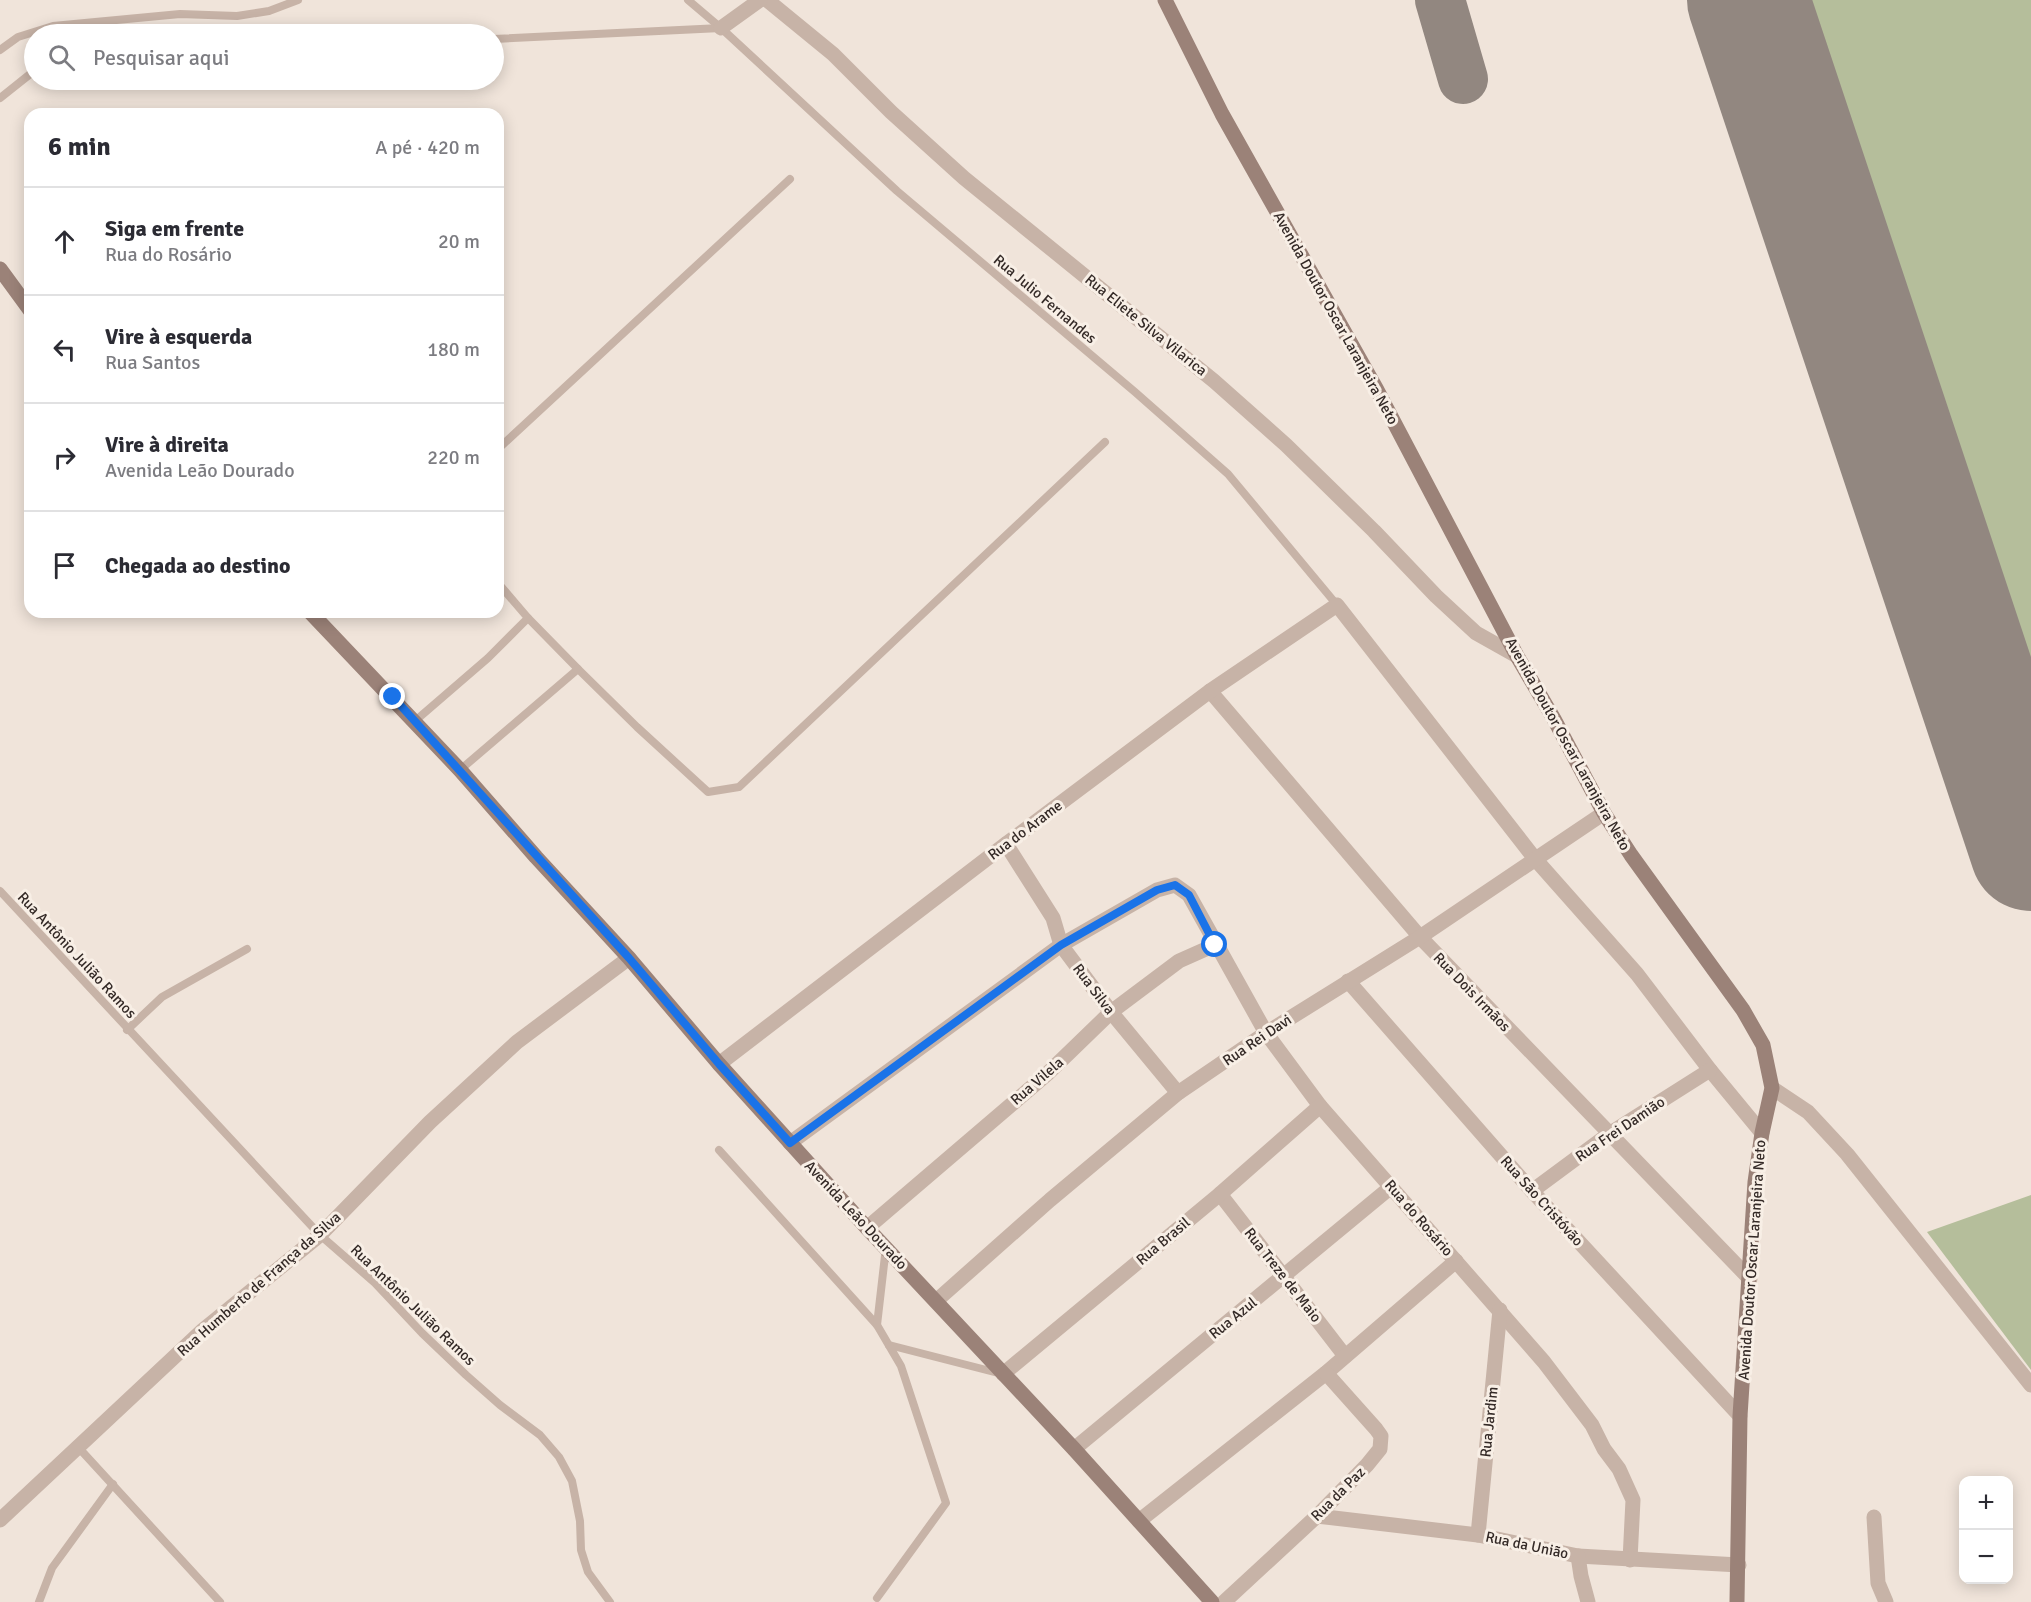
<!DOCTYPE html>
<html lang="pt">
<meta charset="utf-8">
<style>
:root{--surface:#fff;--page:#f7f7f7;--text:#2b2b33;--muted:#7c7c81;--line:#e1e1e2}
body{margin:0;font-family:Signika,sans-serif;background:var(--page);color:var(--text)}
.controls{position:absolute;right:18px;bottom:18px;display:grid;overflow:hidden;border-radius:12px;box-shadow:0 3px 15px #0003}
.controls button{width:54px;height:54px;display:grid;place-items:center;padding:0;border:0;border-bottom:2px solid var(--line);background:var(--surface);color:var(--text);font:30px sans-serif}
.stop{position:absolute;width:18px;height:18px;margin:-14px;border:4px solid #1a73e8;border-radius:50%;background:#fff}
.stop.end{background:#1a73e8;border-color:#fff;box-shadow:0 2px 6px #0008}
.list{margin:0;padding:0;list-style:none}
h2{display:flex;justify-content:space-between;align-items:center;height:78px;margin:0;padding:0 24px;font-size:26px}
h2 small{font-size:20px;font-weight:400;color:var(--muted)}
.list li{display:grid;grid-template-columns:39px 1fr auto;gap:18px;align-items:center;box-sizing:border-box;height:108px;padding:0 24px;border-top:2px solid var(--line)}
.list b{display:block;font-size:22px;white-space:nowrap}
.list p{margin:0;font-size:20px;white-space:nowrap;color:var(--muted)}
.list em{font-size:20px;font-style:normal;color:var(--muted)}
.icon{flex:none;width:33px;height:33px;fill:none;stroke:currentColor;stroke-width:2;stroke-linecap:round;stroke-linejoin:round}
.map{position:relative;flex:none;width:2031px;height:1602px;overflow:hidden}
.search{position:absolute;background:var(--surface);box-shadow:0 3px 15px #0003;left:24px;top:24px;width:480px;height:66px;display:flex;align-items:center;gap:15px;box-sizing:border-box;padding:0 21px;border-radius:33px;color:var(--muted);font-size:22px}
.panel{position:absolute;background:var(--surface);box-shadow:0 3px 15px #0003;left:24px;top:108px;width:480px;height:510px;border-radius:18px}
.map>svg:first-child{display:block}
.green{fill:#b5be9b}
.lines{fill:none;stroke-linecap:round;stroke-linejoin:round}
.taxiway{stroke:#928780;stroke-width:50}
.runway{stroke:#928780;stroke-width:122}
.lane{stroke:#c7b3a7;stroke-width:8}
.street{stroke:#c7b3a7;stroke-width:15}
.secondary{stroke:#9b8278;stroke-width:15}
.route{stroke:#1a73e8;stroke-width:8}
.labels{text-anchor:middle;dominant-baseline:central;stroke-width:6;stroke-linejoin:round;paint-order:stroke}
.street-label{font-size:15px;fill:#342a27;stroke:#f8efe6}
</style>
<div class="map">
<svg width="2031" height="1602" viewBox="0 0 2031 1602">
<rect width="100%" height="100%" fill="#f0e4da"/>
<g class="green">
<polygon points="1796,0 2031,0 2031,705"/>
<polygon points="2031,1195 2031,1370 1927,1232"/>
</g>
<g class="lines">
<polyline class="taxiway" points="1440,0 1463,79"/>
<polyline class="runway" points="1748,0 2031,850"/>
<g class="lane">
<polyline points="688,0 721,28 897,191 1135,392 1228,474 1337,605"/>
<polyline points="494,39 721,28"/>
<polyline points="0,50 18,37 53,26 180,14 237,16 269,11 298,0"/>
<polyline points="0,98 34,71"/>
<polyline points="498,449 790,179"/>
<polyline points="528,618 578,669"/>
<polyline points="415,721 488,658 528,618 498,583"/>
<polyline points="460,770 578,669 637,727 708,792 739,787 1105,442"/>
<polyline points="0,891 320,1235 375,1283 422,1333 466,1375 500,1405 540,1435 559,1457 572,1481 580,1521 581,1550 588,1572 610,1602"/>
<polyline points="127,1030 162,997 247,949"/>
<polyline points="719,1150 877,1325"/>
<polyline points="889,1345 1002,1374"/>
<polyline points="78,1447 220,1602"/>
<polyline points="877,1598 946,1503 901,1366 877,1325 886,1247"/>
<polyline points="39,1602 52,1568 113,1484"/>
</g>
<g class="street">
<polyline points="767,0 833,54 891,112 964,178 1214,381 1286,445 1374,531 1436,596 1476,633 1517,656"/>
<polyline points="721,28 760,0"/>
<polyline points="1210,691 1420,937 1750,1279"/>
<polyline points="1006,844 1053,918 1061,945 1111,1012 1178,1093"/>
<polyline points="1348,981 1532,1191 1740,1416"/>
<polyline points="719,1064 1006,844 1210,691 1337,605 1536,860 1637,974 1710,1070 1762,1133"/>
<polyline points="1772,1088 1808,1112 1847,1154 2031,1385"/>
<polyline points="790,1143 1061,945 1157,890 1175,885 1189,895 1266,1033 1320,1106 1544,1362 1592,1425 1604,1449 1619,1469 1633,1500 1630,1560"/>
<polyline points="1532,1191 1609,1134 1710,1070"/>
<polyline points="1220,1194 1345,1356"/>
<polyline points="867,1228 1047,1074 1111,1012 1179,961 1215,945"/>
<polyline points="936,1301 1050,1200 1178,1093 1266,1033 1420,937 1604,813"/>
<polyline points="1003,1374 1220,1194 1320,1106"/>
<polyline points="1074,1449 1391,1187"/>
<polyline points="1317,1516 1478,1535 1578,1556 1739,1565"/>
<polyline points="1874,1517 1878,1583 1886,1602"/>
<polyline points="0,1520 203,1330 320,1235 430,1122 517,1042 629,958"/>
<polyline points="1139,1521 1326,1373 1456,1261"/>
<polyline points="1478,1535 1500,1310"/>
<polyline points="1578,1556 1581,1576 1588,1602"/>
<polyline points="1224,1602 1317,1516 1367,1465 1380,1449 1381,1436 1376,1429 1326,1373"/>
</g>
<g class="secondary">
<polyline points="1165,0 1222,114 1377,390 1517,656 1554,719 1604,813 1631,855 1743,1010 1763,1045 1772,1088 1762,1133 1755,1182 1740,1416 1737,1602"/>
<polyline points="0,269 30,310"/>
<polyline points="310,612 460,770 536,857 629,958 719,1064 867,1228 1074,1449 1212,1602"/>
</g>
</g>
<g class="lines">
<polyline class="route" points="393,697 629,958 719,1064 790,1143 1061,945 1157,890 1175,885 1189,895 1215,945"/>
</g>
<g class="labels">
<g class="street-label">
<text transform="translate(1045 299) rotate(40)">Rua Julio Fernandes</text>
<text transform="translate(1336 318) rotate(61)">Avenida Doutor Oscar Laranjeira Neto</text>
<text transform="translate(1146 325) rotate(39)">Rua Eliete Silva Vilarica</text>
<text transform="translate(1568 744) rotate(61)">Avenida Doutor Oscar Laranjeira Neto</text>
<text transform="translate(1025 830) rotate(-37)">Rua do Arame</text>
<text transform="translate(77 955) rotate(47)">Rua Antônio Julião Ramos</text>
<text transform="translate(1094 989) rotate(53)">Rua Silva</text>
<text transform="translate(1472 992) rotate(46)">Rua Dois Irmãos</text>
<text transform="translate(1257 1040) rotate(-34)">Rua Rei Davi</text>
<text transform="translate(1037 1081) rotate(-41)">Rua Vilela</text>
<text transform="translate(1620 1129) rotate(-34)">Rua Frei Damião</text>
<text transform="translate(1542 1201) rotate(48)">Rua São Cristóvão</text>
<text transform="translate(856 1215) rotate(47)">Avenida Leão Dourado</text>
<text transform="translate(1419 1218) rotate(49)">Rua do Rosário</text>
<text transform="translate(1163 1241) rotate(-40)">Rua Brasil</text>
<text transform="translate(1752 1260) rotate(-86)">Avenida Doutor Oscar Laranjeira Neto</text>
<text transform="translate(1283 1275) rotate(52)">Rua Treze de Maio</text>
<text transform="translate(259 1284) rotate(-41)">Rua Humberto de França da Silva</text>
<text transform="translate(413 1305) rotate(44)">Rua Antônio Julião Ramos</text>
<text transform="translate(1233 1318) rotate(-39)">Rua Azul</text>
<text transform="translate(1489 1422) rotate(-84)">Rua Jardim</text>
<text transform="translate(1338 1494) rotate(-45)">Rua da Paz</text>
<text transform="translate(1527 1545) rotate(12)">Rua da União</text>
</g>
</g>
</svg>
<div class="controls">
<button>+</button>
<button>−</button>
</div>
<div class="stop" style="left:1215px;top:945px"></div>
<div class="stop end" style="left:393px;top:697px"></div>
<div class="search"><svg class="icon" aria-label="search" viewBox="0 0 24 24"><circle cx="10" cy="10" r="6"/><path d="M15 15l6 6"/></svg>Pesquisar aqui</div>
<section class="panel">
<h2>6 min<small>A pé · 420 m</small></h2>
<ul class="list">
<li><svg class="icon" aria-label="ahead" viewBox="0 0 24 24"><path d="M12 20V5M6 11l6-6 6 6"/></svg><div><b>Siga em frente</b><p>Rua do Rosário</p></div><em>20 m</em></li>
<li><svg class="icon" aria-label="left" viewBox="0 0 24 24"><path d="M17 20v-9H6M10 6l-5 5 5 5"/></svg><div><b>Vire à esquerda</b><p>Rua Santos</p></div><em>180 m</em></li>
<li><svg class="icon" aria-label="right" viewBox="0 0 24 24"><path d="M7 20v-9h11M14 6l5 5-5 5"/></svg><div><b>Vire à direita</b><p>Avenida Leão Dourado</p></div><em>220 m</em></li>
<li><svg class="icon" aria-label="arrive" viewBox="0 0 24 24"><path d="M6 21V4h12l-3 4 3 4H6"/></svg><div><b>Chegada ao destino</b></div></li>
</ul>
</section>
</div>
